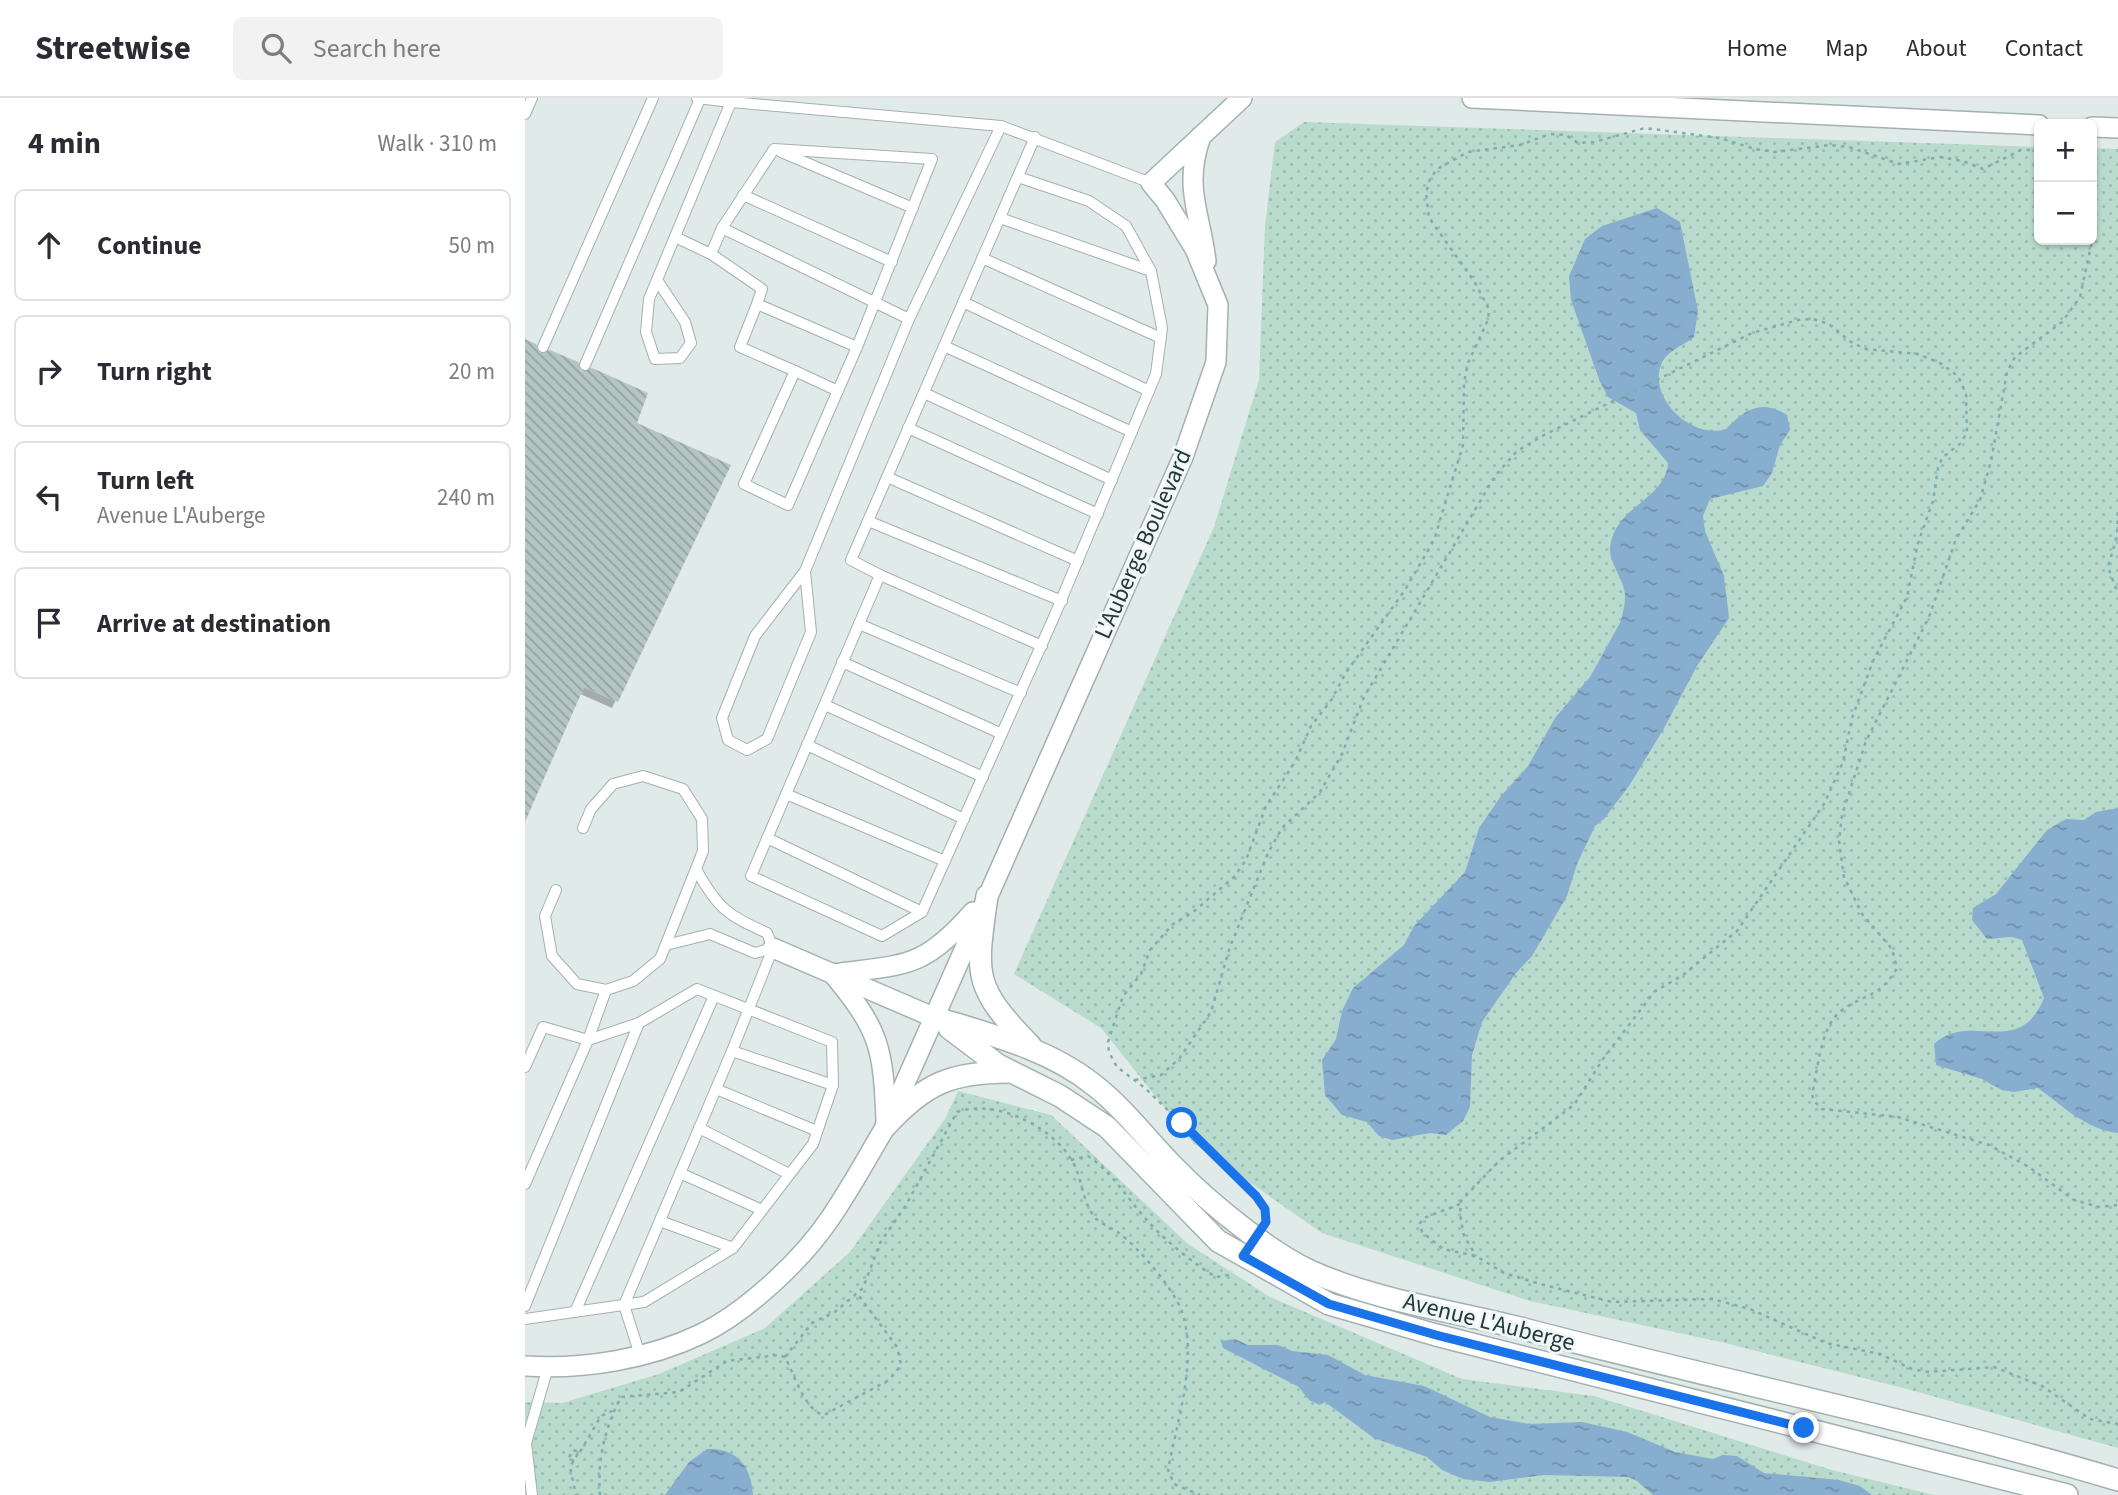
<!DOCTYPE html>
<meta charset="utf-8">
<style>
:root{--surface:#fff;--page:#f2f2f3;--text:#2b2b33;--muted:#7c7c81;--line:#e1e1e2}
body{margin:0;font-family:"Source Sans 3",sans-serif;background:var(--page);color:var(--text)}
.controls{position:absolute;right:21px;top:21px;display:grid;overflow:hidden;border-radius:10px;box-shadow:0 2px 5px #0004}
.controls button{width:63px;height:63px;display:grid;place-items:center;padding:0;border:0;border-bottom:2px solid var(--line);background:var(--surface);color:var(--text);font:35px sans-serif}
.stop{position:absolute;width:21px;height:21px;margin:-16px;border:5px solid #1a73e8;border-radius:50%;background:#fff}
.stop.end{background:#1a73e8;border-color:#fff;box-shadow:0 2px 7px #0008}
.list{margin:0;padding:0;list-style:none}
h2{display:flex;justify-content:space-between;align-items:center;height:91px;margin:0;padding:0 28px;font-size:30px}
h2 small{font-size:23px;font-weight:400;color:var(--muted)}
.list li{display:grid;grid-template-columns:46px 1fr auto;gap:21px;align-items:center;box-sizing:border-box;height:112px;margin:0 14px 14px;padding:0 14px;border:2px solid var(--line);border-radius:10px}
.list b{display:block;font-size:26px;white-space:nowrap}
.list p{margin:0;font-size:23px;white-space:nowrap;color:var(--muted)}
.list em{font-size:23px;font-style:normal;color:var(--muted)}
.icon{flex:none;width:38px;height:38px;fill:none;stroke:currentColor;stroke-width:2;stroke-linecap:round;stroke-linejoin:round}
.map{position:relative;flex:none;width:1593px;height:1397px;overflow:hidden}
header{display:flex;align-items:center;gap:42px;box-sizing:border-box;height:98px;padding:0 35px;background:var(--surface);border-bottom:2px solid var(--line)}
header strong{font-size:33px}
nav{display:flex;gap:38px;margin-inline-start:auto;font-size:24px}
.search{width:490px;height:63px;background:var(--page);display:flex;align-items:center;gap:18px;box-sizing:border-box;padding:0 24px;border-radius:10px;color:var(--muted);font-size:26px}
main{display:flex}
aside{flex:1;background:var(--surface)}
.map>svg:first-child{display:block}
.grass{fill:url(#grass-dots)}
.water{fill:url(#water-ripples)}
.building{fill:url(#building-back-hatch);filter:url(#shadow)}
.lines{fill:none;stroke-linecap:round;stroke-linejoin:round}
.service-casing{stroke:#a3b1b1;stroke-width:12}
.minor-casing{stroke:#a3b1b1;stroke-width:22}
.tertiary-casing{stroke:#a3b1b1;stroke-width:24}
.path{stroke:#80adad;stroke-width:2.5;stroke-dasharray:3.5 5;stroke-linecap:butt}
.service{stroke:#fff;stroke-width:10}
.minor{stroke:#fff;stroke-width:19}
.tertiary{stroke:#fff;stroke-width:21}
.route{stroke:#1a73e8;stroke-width:9}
.labels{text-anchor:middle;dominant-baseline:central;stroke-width:6;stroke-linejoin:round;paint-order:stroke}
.street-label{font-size:24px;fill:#21393a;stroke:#f0f7f6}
</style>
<header>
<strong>Streetwise</strong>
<div class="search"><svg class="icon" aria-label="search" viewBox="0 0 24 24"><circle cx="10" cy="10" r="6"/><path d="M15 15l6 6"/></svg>Search here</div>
<nav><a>Home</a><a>Map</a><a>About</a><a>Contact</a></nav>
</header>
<main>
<aside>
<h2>4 min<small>Walk · 310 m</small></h2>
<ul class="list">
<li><svg class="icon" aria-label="ahead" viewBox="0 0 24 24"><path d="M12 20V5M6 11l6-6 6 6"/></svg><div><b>Continue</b></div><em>50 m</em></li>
<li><svg class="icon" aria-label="right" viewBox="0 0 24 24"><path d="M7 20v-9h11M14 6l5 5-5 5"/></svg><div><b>Turn right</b></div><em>20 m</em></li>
<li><svg class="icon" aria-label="left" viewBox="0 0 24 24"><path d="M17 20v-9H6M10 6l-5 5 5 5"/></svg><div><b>Turn left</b><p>Avenue L'Auberge</p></div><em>240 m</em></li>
<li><svg class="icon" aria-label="arrive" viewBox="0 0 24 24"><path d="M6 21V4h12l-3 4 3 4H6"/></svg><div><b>Arrive at destination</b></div></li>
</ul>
</aside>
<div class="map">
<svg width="1593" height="1397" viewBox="0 0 1593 1397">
<defs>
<pattern id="grass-dots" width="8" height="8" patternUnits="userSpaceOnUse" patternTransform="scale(1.75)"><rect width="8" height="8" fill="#b8dbcd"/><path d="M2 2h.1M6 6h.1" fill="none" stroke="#9ebdb1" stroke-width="1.8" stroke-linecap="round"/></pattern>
<pattern id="water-ripples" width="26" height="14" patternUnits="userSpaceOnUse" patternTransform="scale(1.75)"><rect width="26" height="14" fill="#88aecf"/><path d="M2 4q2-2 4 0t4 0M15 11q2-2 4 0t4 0" fill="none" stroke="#6f8fa9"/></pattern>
<pattern id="building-back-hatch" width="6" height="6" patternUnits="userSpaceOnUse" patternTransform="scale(1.75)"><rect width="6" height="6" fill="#b5c5c3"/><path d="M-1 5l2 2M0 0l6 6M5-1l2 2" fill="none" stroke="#93a19f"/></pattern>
<filter id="shadow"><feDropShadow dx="-6" dy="6" stdDeviation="0" flood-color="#0004"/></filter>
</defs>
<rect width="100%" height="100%" fill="#e0eae9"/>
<g class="grass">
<polygon points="779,24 1514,49 1514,142 1567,142 1567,50 1593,51 1593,1350 1382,1291 1196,1244 1005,1203 797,1135 668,1045 576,930 489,876 689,429 734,282 740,128 750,44"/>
<polygon points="433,993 526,1017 663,1146 745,1199 937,1281 1069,1298 1307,1372 1409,1397 0,1397 0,1304 37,1305 134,1276 240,1230 325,1154 420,1021"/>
</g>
<g class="water">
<path d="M1132,110L1155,124L1173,213L1169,239C1158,248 1141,253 1136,267C1123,301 1168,342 1201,331C1220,311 1237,301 1262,317L1265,332L1255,347L1247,375L1238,388L1185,401L1178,418L1180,433L1199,478L1204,520L1172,568L1138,632L1104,688L1079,721L1070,728L1052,766L1042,798L1007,858L991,875L957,924L947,957L945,1009L938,1023L921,1037L905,1035L867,1042L854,1038L842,1024L817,1017L800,997L797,962L811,941L817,913L828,890L879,847L889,828L940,774L954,730L976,698L1003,668L1030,620L1065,579L1096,523C1098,512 1102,501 1099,491C1094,471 1080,462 1087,440C1097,407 1140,400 1143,365L1115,332L1111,315L1083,299L1075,284L1046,202L1044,178L1060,141L1077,128Z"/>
<path d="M1593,710V1035C1560,1031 1538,1008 1513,990L1488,994L1477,992L1457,981L1411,967L1409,946C1445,912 1494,962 1519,900L1497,842L1487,839L1462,841L1447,822L1448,810L1471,796L1522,732L1541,721L1559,722L1571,714Z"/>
<polygon points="710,1241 723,1247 753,1247 767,1253 803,1257 840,1277 899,1288 965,1319 1004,1326 1057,1324 1102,1334 1150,1354 1188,1361 1198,1357 1212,1358 1239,1375 1314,1382 1335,1388 1347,1397 1128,1397 1112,1383 1103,1379 1019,1377 965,1384 938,1381 917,1372 902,1359 849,1340 800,1304 795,1307 784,1302 774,1289 698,1250 696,1243"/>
<path d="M182,1351C212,1350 226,1368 228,1397H140L164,1364Z"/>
</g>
<polygon class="building" points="0,241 11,246 14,255 25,252 53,264 56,273 67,270 123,295 112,325 206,367 93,604 59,589 0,724"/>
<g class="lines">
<g class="service-casing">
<g id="service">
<polyline points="172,0 206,4"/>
<polyline points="0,16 7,0"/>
<polyline points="256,54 388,110"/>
<path d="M493,79L564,103L601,128L626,173L637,230L631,276L529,519L397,814L357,838L226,778L355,477L326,462C388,321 449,180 510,39"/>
<polyline points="218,97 367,164"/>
<polyline points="475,120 626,173"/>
<polyline points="150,139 186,156 197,130 384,221"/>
<polyline points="186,156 237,191 232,206 332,249 407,61 249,51 197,130"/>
<polyline points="457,160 636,240"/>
<polyline points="132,182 160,224 166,245 155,260 130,261 121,234 124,201 206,4 476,28 626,85"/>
<polyline points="438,204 624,293"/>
<polyline points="232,206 215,249 270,273"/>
<polyline points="419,248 607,334"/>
<polyline points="18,249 128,0"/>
<polyline points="60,267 175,1"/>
<polyline points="313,293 270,273 219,386 263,407 332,249"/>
<polyline points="399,295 587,382"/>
<polyline points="383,330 573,416"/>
<polyline points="362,379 553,463"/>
<polyline points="343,423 537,503"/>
<polyline points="280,473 286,534 242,641 222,652 203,642 197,620 230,538 280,473 384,221 476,28"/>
<polyline points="355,477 517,548"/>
<polyline points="334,526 496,595"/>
<polyline points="317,564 477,636"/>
<polyline points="300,607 458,679"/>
<polyline points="282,647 439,721"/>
<polyline points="261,696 420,763"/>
<polyline points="242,740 397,814"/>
<path d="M172,773C194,812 203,817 242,835L248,850L207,953L308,987"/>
<polyline points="31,792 20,818 27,858 52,886 81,892 108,883 135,861 178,753 177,721 158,691 118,678 88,686 66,711 58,730"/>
<polyline points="141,847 185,836 230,855 248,850"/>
<polyline points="0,969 18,929 63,942 114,925 172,891 307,944 308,987 288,1046 208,1150 119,1204 0,1221"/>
<polyline points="191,991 292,1033"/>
<polyline points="174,1030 264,1076"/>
<polyline points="155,1075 237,1112"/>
<polyline points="0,1086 63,942 81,892"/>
<polyline points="135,1123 208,1150"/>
<polyline points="0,1208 114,925"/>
<polyline points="50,1214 189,898"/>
<polyline points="115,1257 99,1207 207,953"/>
<polyline points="7,1397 1,1345 23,1269"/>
</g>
</g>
<g class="minor-casing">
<g id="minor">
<polyline points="947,0 1514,27"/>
<polyline points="1567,29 1593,30"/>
<path d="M676,38C658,89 675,114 681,163"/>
<polyline points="248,850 408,919"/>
<path d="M361,1022C358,949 355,933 308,876C380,866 397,872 448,814"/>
<path d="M0,1268C58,1272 124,1261 176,1236C222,1214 278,1161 306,1119C326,1090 343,1058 361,1028L658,359L691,264L693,207L670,151L640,102L626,85L717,0"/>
</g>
</g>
<g class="tertiary-casing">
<g id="tertiary">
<path d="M462,798C451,877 447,888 505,947"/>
<path d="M408,919C463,936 523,950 569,987C600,1011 623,1043 651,1071C683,1104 744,1154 785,1173C852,1203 929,1213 999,1231C1197,1283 1397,1323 1593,1382"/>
<polyline points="424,930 473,967 535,998 582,1029 693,1143 804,1206 911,1237 1542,1397"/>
<path d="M361,1028C400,985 427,974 484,974"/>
</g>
</g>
<g class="path">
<path d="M1567,104L1571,119L1569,134L1555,199L1537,224L1490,259L1482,274L1466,363L1455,402L1431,441L1404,519L1341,643L1317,717L1314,743L1319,779L1337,816L1367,851L1372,870C1353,902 1339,895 1316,913C1295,929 1293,972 1287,996L1289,1003L1297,1011L1373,1019L1464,1047L1504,1069L1549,1102L1574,1109L1593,1107"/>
<polyline points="1593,414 1592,438 1583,469 1593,496"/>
<polyline points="610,982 636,977 654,961 686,914 705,849 743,755 757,730 795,694 817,656 839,599 970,378 992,353 1019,337 1227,235 1273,222 1288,221 1304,226 1326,244 1341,251 1393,256 1415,265 1433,278 1441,296 1442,334 1436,345 1417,360 1413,370 1408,403 1393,445 1382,499 1348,563 1327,620 1318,664 1299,706 1212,833 1158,877 1129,894 1078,961 1049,1007 974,1063 936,1103 935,1117 939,1138 951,1158"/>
<path d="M546,1062L563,1058C588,1075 601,1099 621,1121C637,1140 670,1167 691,1179L704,1177L707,1173"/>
<polyline points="935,1106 899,1120 895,1125 897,1134 918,1151 951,1158 979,1175 1015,1186 1087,1204 1187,1201 1225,1211 1301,1245 1355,1256 1387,1271 1404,1274 1469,1269 1517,1288 1565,1321 1593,1326"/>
<polyline points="741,1125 740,1111 731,1098 620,990 592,969 584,954 583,944 598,898 616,876 625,852 648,826 667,815 709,779 721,762 741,708 770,664 786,628 807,601 820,576 880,492 909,442 938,347 939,285 943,265 963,222 964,211 949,183 904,120 901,95 905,81 912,71 943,54 995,47 1025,36 1041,37 1053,45 1069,44 1120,30 1195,40 1230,51 1250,54 1305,47 1324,49 1374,66 1415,59 1438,63 1458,71 1496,52 1514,52"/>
<path d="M260,1259L287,1225L310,1214L338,1190L355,1145L381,1107L432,1014C469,1001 522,1026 544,1058C557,1075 556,1100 568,1117C574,1126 586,1129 594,1135C614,1150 649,1191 657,1214C673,1262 652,1323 643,1372L649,1386L675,1397"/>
<polyline points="55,1354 76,1318 89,1312"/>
<polyline points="49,1363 43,1361 48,1352 54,1354 45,1369 51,1397"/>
<path d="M75,1397C72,1363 80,1329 96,1299L154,1294L202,1263L253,1257L260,1259C269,1276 280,1313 299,1317L364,1282L376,1267L372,1249L332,1195"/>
</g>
<use href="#service" class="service"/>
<use href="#minor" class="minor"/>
<use href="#tertiary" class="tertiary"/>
</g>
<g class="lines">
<polyline class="route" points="657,1025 731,1098 740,1111 741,1124 718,1158 804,1206 911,1237 1279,1330"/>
</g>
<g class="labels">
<g class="street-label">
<text transform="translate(618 446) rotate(-66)">L'Auberge Boulevard</text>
<text transform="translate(964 1224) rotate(14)">Avenue L'Auberge</text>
</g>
</g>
</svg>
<div class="controls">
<button>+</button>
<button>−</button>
</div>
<div class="stop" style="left:657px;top:1025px"></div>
<div class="stop end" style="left:1279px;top:1330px"></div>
</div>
</main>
